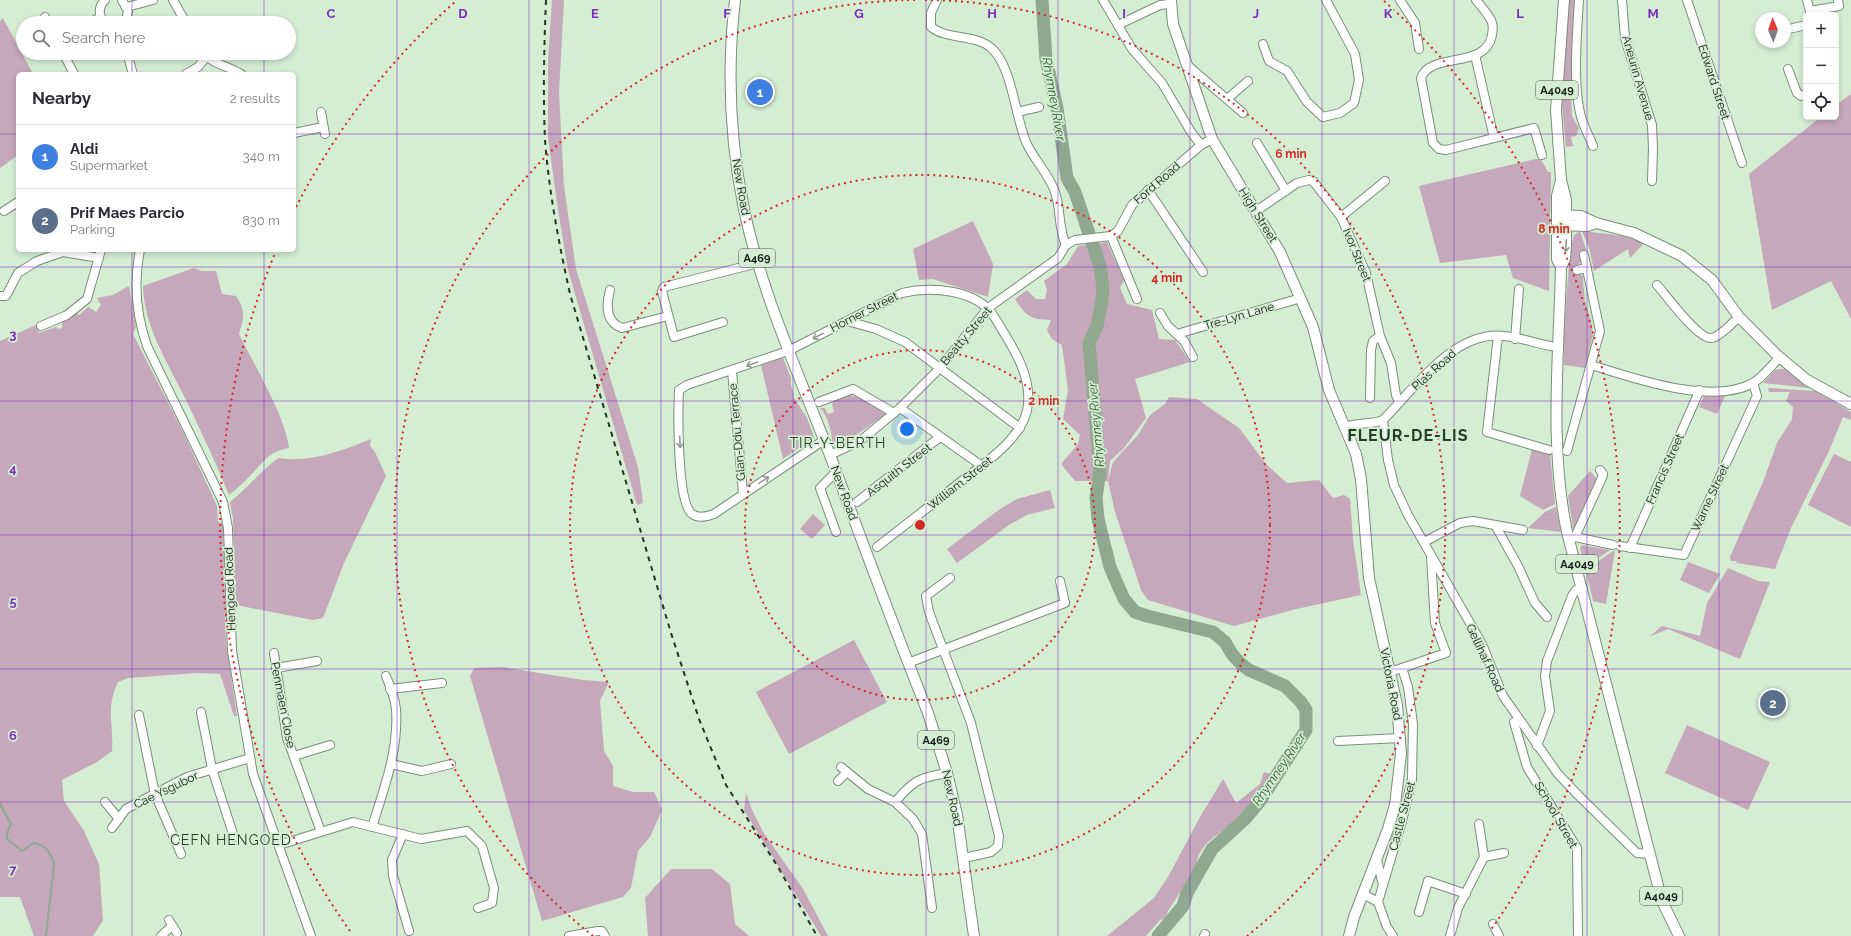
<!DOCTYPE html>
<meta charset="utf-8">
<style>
:root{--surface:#fff;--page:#f7f7f7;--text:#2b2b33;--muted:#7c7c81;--line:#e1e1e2;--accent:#b45309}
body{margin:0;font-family:Raleway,sans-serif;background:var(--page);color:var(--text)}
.controls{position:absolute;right:12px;top:12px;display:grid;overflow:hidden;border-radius:6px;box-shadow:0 2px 6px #0003}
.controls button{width:36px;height:36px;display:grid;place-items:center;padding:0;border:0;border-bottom:1px solid var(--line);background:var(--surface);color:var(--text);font:20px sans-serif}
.compass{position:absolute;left:1755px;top:12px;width:36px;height:36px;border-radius:50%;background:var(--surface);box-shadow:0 2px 6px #0003;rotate:358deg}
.you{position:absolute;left:907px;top:429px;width:14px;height:14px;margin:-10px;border:3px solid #fff;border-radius:50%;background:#1a73e8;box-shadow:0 0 0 6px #1a73e833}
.badge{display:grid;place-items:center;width:26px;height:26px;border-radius:50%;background:var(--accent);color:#fff;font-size:13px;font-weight:700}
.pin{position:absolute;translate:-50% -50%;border:2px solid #fff;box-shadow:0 1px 4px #0006}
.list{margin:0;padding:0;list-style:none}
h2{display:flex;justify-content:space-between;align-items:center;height:52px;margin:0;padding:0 16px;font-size:17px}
h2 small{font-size:13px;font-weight:400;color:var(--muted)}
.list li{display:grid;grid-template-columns:26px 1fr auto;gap:12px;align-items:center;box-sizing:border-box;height:64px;padding:0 16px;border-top:1px solid var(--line)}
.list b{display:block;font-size:15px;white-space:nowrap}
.list p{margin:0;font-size:13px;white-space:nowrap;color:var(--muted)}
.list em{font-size:13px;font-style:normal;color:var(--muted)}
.icon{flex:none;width:22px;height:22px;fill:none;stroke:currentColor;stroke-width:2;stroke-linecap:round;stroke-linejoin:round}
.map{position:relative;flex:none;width:1851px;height:936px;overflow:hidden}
.search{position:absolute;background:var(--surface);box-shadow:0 2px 6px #0003;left:16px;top:16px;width:280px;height:44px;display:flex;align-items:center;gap:10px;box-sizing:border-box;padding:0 14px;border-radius:22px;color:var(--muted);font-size:15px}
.panel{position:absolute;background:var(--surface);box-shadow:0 2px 6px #0003;left:16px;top:72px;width:280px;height:180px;border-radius:6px}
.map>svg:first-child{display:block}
.green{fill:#c5a8b9}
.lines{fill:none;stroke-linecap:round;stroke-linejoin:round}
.stream{stroke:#90a890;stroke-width:2}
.river{stroke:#90a890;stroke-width:13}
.minor-casing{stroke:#788f78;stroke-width:10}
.major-casing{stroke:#788f78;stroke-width:12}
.minor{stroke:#fff;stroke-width:8}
.major{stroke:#fff;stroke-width:10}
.rail{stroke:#283328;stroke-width:2;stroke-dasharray:5 5;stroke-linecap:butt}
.oneway{stroke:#959995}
.grid{fill:none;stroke:#7b2cbf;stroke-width:1;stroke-opacity:0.55}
.ring{fill:none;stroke:#d62828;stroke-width:2;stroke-dasharray:2 4}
.labels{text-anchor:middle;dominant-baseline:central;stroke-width:3.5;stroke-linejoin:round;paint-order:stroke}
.shield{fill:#d4edd3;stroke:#4e5b4d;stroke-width:1}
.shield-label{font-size:11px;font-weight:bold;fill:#141d14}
.street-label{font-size:12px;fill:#141d14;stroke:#d4edd3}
.water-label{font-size:13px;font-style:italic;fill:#365c38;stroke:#d4edd3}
.quarter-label{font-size:14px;letter-spacing:1px;fill:#283d29;stroke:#d4edd3}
.district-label{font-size:16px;font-weight:bold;letter-spacing:1px;fill:#283d29;stroke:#d4edd3}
.grid-label{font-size:13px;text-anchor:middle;font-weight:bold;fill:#7b2cbf;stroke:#d4edd3;stroke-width:3.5;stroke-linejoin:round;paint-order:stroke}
.centre{fill:#d62828;stroke:#d4edd3;stroke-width:2}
.ring-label{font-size:12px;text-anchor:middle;font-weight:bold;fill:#d62828;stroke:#d4edd3;stroke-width:3.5;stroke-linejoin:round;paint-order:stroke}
</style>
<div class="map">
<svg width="1851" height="936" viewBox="0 0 1851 936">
<rect width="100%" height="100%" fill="#d4edd3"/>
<g class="green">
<polygon points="552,0 564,0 559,93 564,186 576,269 638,467 643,503 637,505 568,270 557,203 548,137 548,62"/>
<polygon points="1568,0 1575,0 1571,96 1572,116 1579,128 1576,136 1571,137 1573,146 1566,147 1562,105"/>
<polygon points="3,18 33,74 18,74 18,155 0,168 0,21"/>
<polygon points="1851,94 1851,319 1831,281 1772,310 1749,174 1821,117 1836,117 1836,105"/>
<polygon points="1540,158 1548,172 1551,172 1549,291 1513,278 1506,255 1440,263 1419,186"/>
<polygon points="973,221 993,264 988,297 933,279 919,280 913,249"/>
<polygon points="1580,231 1587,252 1580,254 1581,261 1577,267 1579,273 1584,277 1583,279 1585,302 1591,320 1593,334 1585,368 1564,365 1564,326 1570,252 1574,235"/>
<polygon points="1582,231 1624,236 1644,243 1630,258 1628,249 1594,271 1590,251"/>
<path d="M1107,242L1124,280L1120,288L1127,304L1152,310L1159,339L1175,340L1190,362L1135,379L1146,418L1124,448L1110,461L1108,481H1075L1061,464L1078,444L1080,435L1063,419L1068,390L1062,345L1052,339L1047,330L1051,320C1029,319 1027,317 1015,299L1027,290L1036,299H1045L1047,290L1044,281L1067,264L1078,246Z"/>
<path d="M194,268L202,271H216L222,294L236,296C246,311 244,317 239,334C254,365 285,415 289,448C267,452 265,461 250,476C244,483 236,489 229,495C216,463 201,431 186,400C168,363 144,327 143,286Z"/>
<path d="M129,286L136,327L133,334L183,432L217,506L218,522L223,523L226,642L237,716H234L220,674L198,673L128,678L118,682C105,710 114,723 112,751L97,762L62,780L64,801L84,831L99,864L103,920L93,936H34L20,897H0V341L36,325L39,333L56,327L58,329L62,328V321L77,313L79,315L88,307L96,312L101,305L97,298L113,295Z"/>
<polygon points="783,358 791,378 791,385 794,395 793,396 807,418 814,437 783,459 761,365"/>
<polygon points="1780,369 1784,369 1810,388 1763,383 1775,370"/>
<polygon points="1768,388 1816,391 1851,412 1851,420 1843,417 1829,451 1791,528 1775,569 1736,563 1737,561 1731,561 1730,557 1763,482 1777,443 1792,419 1793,407 1786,401 1790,392 1769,392"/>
<path d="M849,395L860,397L886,414L846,442L832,443C832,431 828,417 820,408H825L828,414L834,412L832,404L835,399Z"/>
<polygon points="1704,396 1725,396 1717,414 1699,407"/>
<polygon points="1169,397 1197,399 1239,428 1267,465 1287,483 1319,480 1333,498 1344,495 1350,499 1353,539 1361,595 1296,609 1234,626 1148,600 1141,590 1115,512 1108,481 1113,462 1138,435 1150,415 1165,404"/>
<path d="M371,439L370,446L375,452L386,476L344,563L323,618L313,620L236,605L233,519L230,502C247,488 261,471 278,458C311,463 341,451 371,439Z"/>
<polygon points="1532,449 1550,454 1555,504 1543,510 1520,496"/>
<polygon points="1834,454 1851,462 1851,527 1808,505"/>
<polygon points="1590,471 1598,480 1576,527 1573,528 1568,496"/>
<polygon points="1050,490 1055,508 1027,515 1009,525 957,563 947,549 1000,509 1017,499"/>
<polygon points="1556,507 1561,532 1528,528 1545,512"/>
<polygon points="813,514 825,525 812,539 800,529"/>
<polygon points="1582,545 1610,550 1587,566 1585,566 1580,548"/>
<polygon points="1613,551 1615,551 1606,604 1593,601 1586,570"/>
<polygon points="1688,562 1720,574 1709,593 1680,580"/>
<polygon points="1728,568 1758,581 1770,582 1740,659 1668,629 1649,637 1662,626 1700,636 1707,603"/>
<polygon points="854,640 887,702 789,754 756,692"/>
<polygon points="502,667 583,680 609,682 600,701 604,751 613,766 613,786 633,792 654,792 662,810 650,837 638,851 631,888 623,897 542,921 470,676 474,668"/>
<polygon points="1687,725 1770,762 1748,810 1665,773"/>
<path d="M1264,772L1271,774C1260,790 1250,805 1237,818C1224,833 1196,843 1197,866L1168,911L1165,919L1160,920L1146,936H1107L1154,898L1168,877L1200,817L1223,779L1236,803L1260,784Z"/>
<polygon points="746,793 752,810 763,832 803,889 828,936 821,936 744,810"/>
<polygon points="671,869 712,869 730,884 735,924 749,936 648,936 645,898"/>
</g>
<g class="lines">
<path class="stream" d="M0,804L11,824L7,833V839L22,851L34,843C46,845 51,853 54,864L46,936"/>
<polyline class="river" points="1042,0 1046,59 1057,108 1067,178 1075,192 1100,266 1103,288 1102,300 1097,326 1089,343 1100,471 1096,498 1098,519 1110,567 1124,599 1135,612 1147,616 1213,632 1225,642 1232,654 1241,664 1249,670 1285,686 1301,702 1306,710 1306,730 1260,801 1245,819 1212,849 1187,893 1183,906 1158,936"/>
<g class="minor-casing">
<g id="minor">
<polyline points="122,0 128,11 126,20 123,23"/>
<polyline points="173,0 186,23"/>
<path d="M937,0L931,13V27C947,40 974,34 990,47C1012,64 1015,116 1026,142C1034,160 1049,174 1055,192C1061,209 1058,228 1066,245"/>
<polyline points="1103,0 1132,49 1162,83 1191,132 1201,145"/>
<polyline points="1400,0 1415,23 1419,49"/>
<path d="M1476,0C1481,6 1487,13 1491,20C1493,24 1493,30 1492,35C1486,70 1431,51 1421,78L1433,143L1439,149L1446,150L1534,128L1542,155"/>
<path d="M1579,0C1577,33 1572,89 1582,120C1585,129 1590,138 1593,146"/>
<polyline points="1622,0 1625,38 1652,125 1653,149 1652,181"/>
<polyline points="1687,0 1742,163"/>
<polyline points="1807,0 1811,15"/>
<polyline points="127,7 153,0"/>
<polyline points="1810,11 1839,6 1838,0"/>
<polyline points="45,17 48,23"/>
<polyline points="89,23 101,17"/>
<path d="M105,23C98,16 98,7 105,0"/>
<polyline points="1118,25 1160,5 1170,4"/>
<polyline points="1785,30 1806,25"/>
<polyline points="1263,44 1269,61 1287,71 1307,102 1323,117 1340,113 1354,103 1359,80 1355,54 1326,0"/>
<polyline points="63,53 74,74"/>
<polyline points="127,53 133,74"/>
<path d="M204,53C213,65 229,66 241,74"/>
<polyline points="1475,55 1494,138"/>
<polyline points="1186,64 1243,113"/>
<polyline points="1788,69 1797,93 1801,96 1806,94"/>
<polyline points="186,74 198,67 206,57"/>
<polyline points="1227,99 1248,81"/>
<polyline points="321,112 325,134"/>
<polyline points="1017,112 1039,107"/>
<polyline points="294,133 323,127"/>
<polyline points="1257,143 1286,191"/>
<polyline points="1148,190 1203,272"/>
<polyline points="4,211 18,202"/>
<polyline points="1256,211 1297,183 1309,180 1313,181 1341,217 1366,273 1380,336 1391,363 1396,395 1399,402"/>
<polyline points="1341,217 1385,181"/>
<polyline points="1111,236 1118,231 1132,205 1201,145 1212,139"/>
<polyline points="1111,236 1137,299"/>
<path d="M140,250C133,284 136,314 147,346L223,502L228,528L232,651L253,774L311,936"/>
<polyline points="1577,270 1587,268"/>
<path d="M1657,285C1666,295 1699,341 1712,338C1721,336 1732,323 1739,317"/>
<path d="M610,290C606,305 605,322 622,328L668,316"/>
<polyline points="0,296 6,296 18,273 37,261 63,252 99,258"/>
<polyline points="1160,313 1168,326 1184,341 1193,357"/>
<polyline points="847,321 876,329 905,342 1020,428"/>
<polyline points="723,322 674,337 662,291 664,287 758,263"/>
<polyline points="41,326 67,315 87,299 101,250"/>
<polyline points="1177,334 1301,298"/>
<polyline points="1498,336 1487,432 1549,450"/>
<polyline points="1515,339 1519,289"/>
<path d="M1591,365C1634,378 1711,406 1753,383C1763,377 1771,366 1780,357"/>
<polyline points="732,371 743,493"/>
<polyline points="1370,398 1371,350 1373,341 1380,336"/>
<polyline points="819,402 853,389 894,413"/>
<polyline points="900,408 982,466"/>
<polyline points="1383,420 1388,460 1394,485 1408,515 1482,644 1503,696 1558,774 1579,796 1637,853 1650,854"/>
<path d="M1345,427C1357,422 1371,425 1383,420C1414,389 1454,330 1504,336C1521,337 1539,345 1557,347"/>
<path d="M824,440L714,514C706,517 697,519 691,513C677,499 678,412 679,390L687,385L788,351L902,293C931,286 978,289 995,318C1011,345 1031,372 1028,404C1027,418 1020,429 1011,439C998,455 979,467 963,480C934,503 905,525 877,547"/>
<polyline points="1567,451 1600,331 1584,255"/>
<polyline points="830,455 860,441 900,408 940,368 988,308 1058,258 1066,245 1075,240 1111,236"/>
<polyline points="857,502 940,437"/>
<polyline points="1495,525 1518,566 1535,603 1547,617"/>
<polyline points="836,532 820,488 836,472"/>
<polyline points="1575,537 1602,478 1603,474 1600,470"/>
<polyline points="1571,539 1575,537 1613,545"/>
<polyline points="1424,542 1460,523 1473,521 1523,530"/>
<polyline points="1620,546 1684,555 1757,396 1753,383"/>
<polyline points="1630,548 1698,394 1699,390"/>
<polyline points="950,578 926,596 929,612 971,723 999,836 998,846 991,852 964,858"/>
<polyline points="274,653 287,738 321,832"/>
<polyline points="908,663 1065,603 1060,581"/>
<polyline points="276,668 317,661"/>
<polyline points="1390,672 1446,653 1435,623 1431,557"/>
<polyline points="390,689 442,683"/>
<polyline points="201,712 212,769 234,837"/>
<polyline points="139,715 155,794 181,854"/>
<polyline points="1514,722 1527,767 1577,848 1578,936"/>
<polyline points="1338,741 1401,738"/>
<polyline points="1537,746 1550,711 1545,676 1547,661 1572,596 1576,590 1583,589"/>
<polyline points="294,756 330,745"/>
<polyline points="391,764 422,771 451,764"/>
<polyline points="841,767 868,789 895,802 913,819 922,834 932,908"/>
<polyline points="838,781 847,772"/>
<polyline points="105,802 119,819"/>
<path d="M895,802C914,780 918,778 947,773"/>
<path d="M372,827C384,789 399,749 396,709C395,698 390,686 386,676"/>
<polyline points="112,828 126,809 187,777 250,758"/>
<polyline points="403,834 392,860 393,876 409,931"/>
<polyline points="279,845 353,822 421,839 467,831 482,846 494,888 492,903 478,908"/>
<polyline points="1484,857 1504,853"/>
<polyline points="1377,860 1383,885"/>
<polyline points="1363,894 1378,902"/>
<polyline points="1419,912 1428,881 1466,894"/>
<polyline points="169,920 177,933"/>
<polyline points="1493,924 1499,936"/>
<polyline points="161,936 172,926"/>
<polyline points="569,936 598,931 602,931 605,936"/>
<polyline points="1204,936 1205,934"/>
<polyline points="1393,936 1387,927 1378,902 1402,821 1412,779 1413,724 1408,687 1402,668"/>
<polyline points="1450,936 1458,908 1484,857 1479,824"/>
</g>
</g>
<g class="major-casing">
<g id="major">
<path d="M735,0C727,69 730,141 744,209C763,300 804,385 836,471C866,552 896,633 928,713L947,773L957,815L974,936"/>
<polyline points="1171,0 1173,24 1212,139 1280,252 1313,327 1329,390 1356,454 1361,479 1369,578 1397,705 1401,754 1395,805 1388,829 1354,917 1349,936"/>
<path d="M1564,0L1556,110L1561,180L1566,200V247L1565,259L1561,267C1559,355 1549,445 1567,532L1656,878L1662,901L1679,936"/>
<polyline points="1561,180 1557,196 1557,259 1561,267"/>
<polyline points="1557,215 1581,216 1596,223 1634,233 1682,256 1712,280 1739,317 1777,355 1807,380 1851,404"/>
<polyline points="1560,225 1587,226 1596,223"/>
</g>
</g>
<use href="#minor" class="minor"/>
<use href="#major" class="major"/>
<path class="rail" d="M546,0C544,47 543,94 545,140C549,192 559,244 570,294L671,633L699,719L726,785L778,867L817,936"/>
</g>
<defs><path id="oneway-shaft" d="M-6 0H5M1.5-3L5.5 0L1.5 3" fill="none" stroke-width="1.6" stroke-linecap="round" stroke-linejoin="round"/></defs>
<g class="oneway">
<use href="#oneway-shaft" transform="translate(1566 246) rotate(93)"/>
<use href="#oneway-shaft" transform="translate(818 336) rotate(153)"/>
<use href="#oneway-shaft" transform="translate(752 364) rotate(160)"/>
<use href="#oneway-shaft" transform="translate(680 442) rotate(88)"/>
<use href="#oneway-shaft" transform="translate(764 480) rotate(-34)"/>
</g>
<path class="grid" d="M132,0V23M264,0V23M397,0V936M529,0V936M661,0V936M793,0V936M926,0V936M1058,0V936M1190,0V936M1322,0V936M1454,0V936M1587,0V936M1719,0V936M132,53V74M264,53V74M0,134H18M294,134H1851M132,250V936M264,250V936M0,267H1851M0,401H1851M0,535H1851M0,669H1851M0,802H1851"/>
<g class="ring">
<circle cx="920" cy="525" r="175"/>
<circle cx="920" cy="525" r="350"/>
<path d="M593 936A525 525 0 0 1 915 0M925 0A525 525 0 0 1 1247 936"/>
<path d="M350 931A700 700 0 0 1 276 251M296 207A700 700 0 0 1 456 1M1384 1A700 700 0 0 1 1490 931"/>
</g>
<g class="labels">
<g class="shield">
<rect x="1536" y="81" width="42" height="18" rx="3"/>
<rect x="739" y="249" width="36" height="18" rx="3"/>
<rect x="1556" y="555" width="42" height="18" rx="3"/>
<rect x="918" y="731" width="36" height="18" rx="3"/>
<rect x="1640" y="887" width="42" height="18" rx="3"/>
</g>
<g class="shield-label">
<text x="1557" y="90">A4049</text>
<text x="757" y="258">A469</text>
<text x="1577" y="564">A4049</text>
<text x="936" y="740">A469</text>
<text x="1661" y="896">A4049</text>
</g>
<g class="street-label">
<text transform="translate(1638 78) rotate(74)">Aneurin Avenue</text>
<text transform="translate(1714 82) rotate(72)">Edward Street</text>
<text transform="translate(1157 183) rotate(-41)">Ford Road</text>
<text transform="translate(741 187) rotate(80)">New Road</text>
<text transform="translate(1258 215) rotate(58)">High Street</text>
<text transform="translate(1357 255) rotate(68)">Ivor Street</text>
<text transform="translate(864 312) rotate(-27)">Horner Street</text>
<text transform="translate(1239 316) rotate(-16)">Tre-Lyn Lane</text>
<text transform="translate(966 336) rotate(-50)">Beatty Street</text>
<text transform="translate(1434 370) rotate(-42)">Plas Road</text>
<text transform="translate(737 432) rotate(-95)">Glan-Ddu Terrace</text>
<text transform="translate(1665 469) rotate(-66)">Francis Street</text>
<text transform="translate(899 470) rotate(-38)">Asquith Street</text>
<text transform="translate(960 483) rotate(-38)">William Street</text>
<text transform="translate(844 493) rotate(70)">New Road</text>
<text transform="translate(1710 498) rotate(-65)">Warne Street</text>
<text transform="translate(230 589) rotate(-92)">Hengoed Road</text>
<text transform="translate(1485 658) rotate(65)">Gellihaf Road</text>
<text transform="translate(1391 684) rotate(79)">Victoria Road</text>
<text transform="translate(283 705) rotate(79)">Penmaen Close</text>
<text transform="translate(166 790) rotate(-26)">Cae Ysgubor</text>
<text transform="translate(952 798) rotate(77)">New Road</text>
<text transform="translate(1556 815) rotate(60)">School Street</text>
<text transform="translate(1402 816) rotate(-75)">Castle Street</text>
</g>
<g class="water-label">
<text transform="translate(1054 99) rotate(80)">Rhymney River</text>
<text transform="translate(1096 425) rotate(-95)">Rhymney River</text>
<text transform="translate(1279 769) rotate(-56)">Rhymney River</text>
</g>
<g class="quarter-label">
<text x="838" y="443">TIR-Y-BERTH</text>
<text x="231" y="840">CEFN HENGOED</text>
</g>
<g class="district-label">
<text x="1408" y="435">FLEUR-DE-LIS</text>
</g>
</g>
<g class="grid-label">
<text x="331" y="18">C</text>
<text x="463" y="18">D</text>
<text x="595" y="18">E</text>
<text x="727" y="18">F</text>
<text x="859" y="18">G</text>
<text x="992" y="18">H</text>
<text x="1124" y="18">I</text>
<text x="1256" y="18">J</text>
<text x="1388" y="18">K</text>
<text x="1520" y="18">L</text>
<text x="1653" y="18">M</text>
<text x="13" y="339">3</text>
<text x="13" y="473">4</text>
<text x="13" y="606">5</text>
<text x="13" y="740">6</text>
<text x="13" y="874">7</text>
</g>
<circle cx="920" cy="525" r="6" class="centre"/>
<g class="ring-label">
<text x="1291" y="158">6 min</text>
<text x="1554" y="233">8 min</text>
<text x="1167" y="282">4 min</text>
<text x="1044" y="405">2 min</text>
</g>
</svg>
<div class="controls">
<button>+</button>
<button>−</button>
<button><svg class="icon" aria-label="locate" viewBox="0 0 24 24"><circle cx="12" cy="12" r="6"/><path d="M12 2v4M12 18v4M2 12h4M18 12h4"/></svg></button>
</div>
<svg class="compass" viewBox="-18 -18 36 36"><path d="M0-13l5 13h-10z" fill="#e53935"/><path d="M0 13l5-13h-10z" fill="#7c7c81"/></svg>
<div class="you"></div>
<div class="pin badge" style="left:760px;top:92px;background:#3f7fe0">1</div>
<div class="pin badge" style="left:1773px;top:703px;background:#5c6f8a">2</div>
<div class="search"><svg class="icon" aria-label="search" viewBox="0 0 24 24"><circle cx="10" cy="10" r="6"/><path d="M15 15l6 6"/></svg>Search here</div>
<section class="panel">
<h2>Nearby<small>2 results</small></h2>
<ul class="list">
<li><span class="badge" style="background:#3f7fe0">1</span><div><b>Aldi</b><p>Supermarket</p></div><em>340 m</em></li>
<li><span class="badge" style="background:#5c6f8a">2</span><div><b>Prif Maes Parcio</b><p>Parking</p></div><em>830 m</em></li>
</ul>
</section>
</div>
